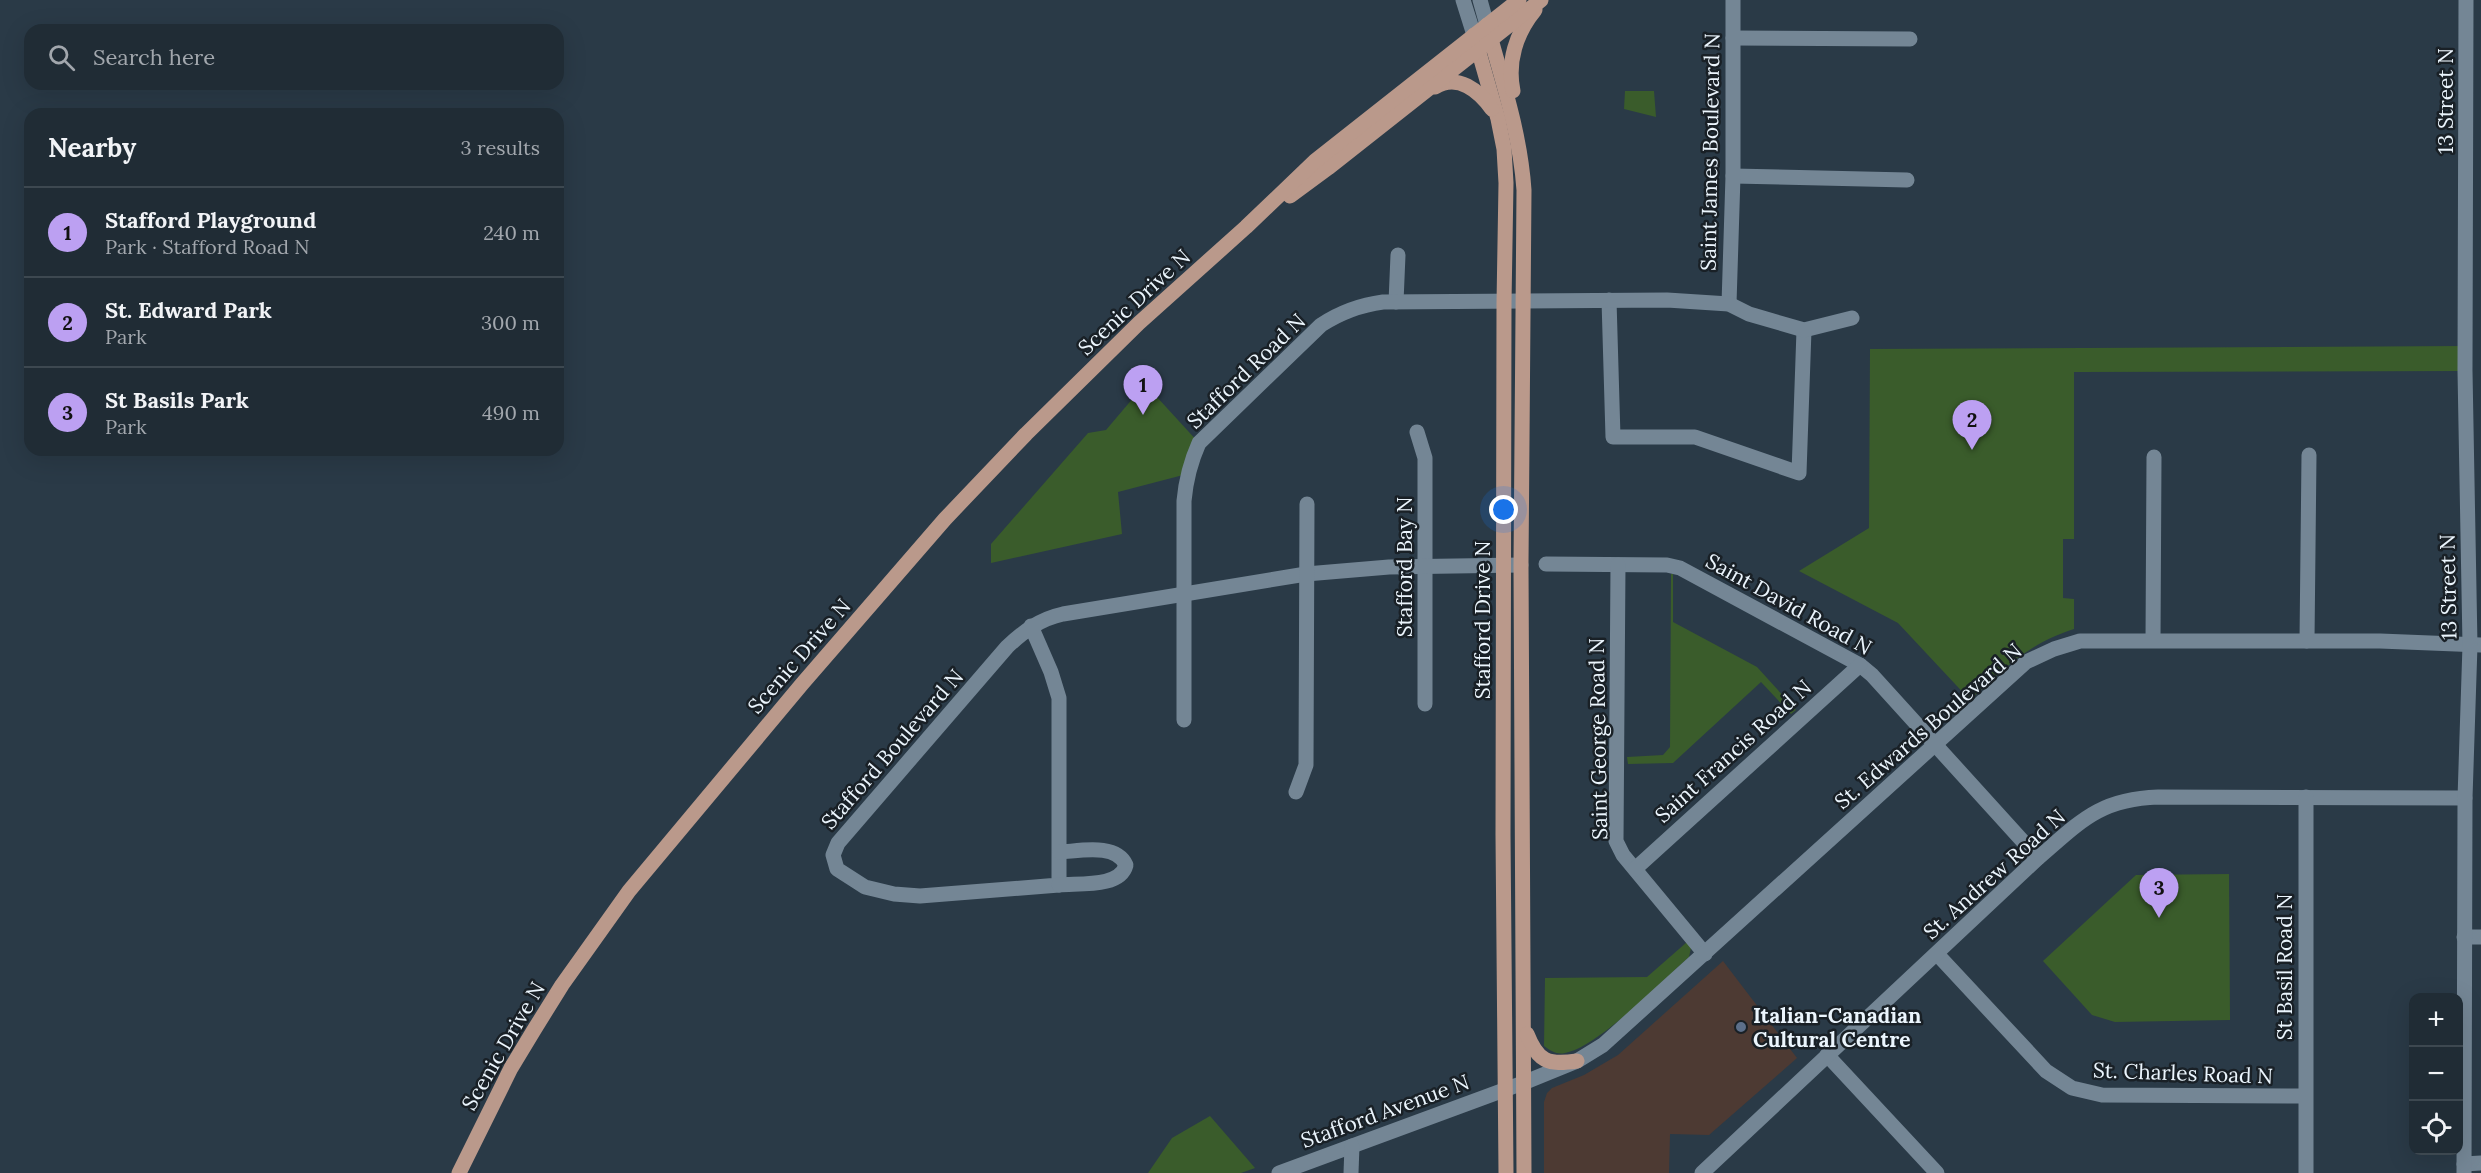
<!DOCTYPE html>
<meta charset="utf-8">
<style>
:root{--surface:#202c35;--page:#2d3841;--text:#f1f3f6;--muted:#a2a7ad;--line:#3d4850;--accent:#bca0f2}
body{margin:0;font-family:Lora,serif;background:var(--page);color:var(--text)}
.controls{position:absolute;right:18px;bottom:18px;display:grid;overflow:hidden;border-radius:12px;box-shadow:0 6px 24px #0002}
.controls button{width:54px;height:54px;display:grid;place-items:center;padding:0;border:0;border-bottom:2px solid var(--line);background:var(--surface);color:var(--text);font:30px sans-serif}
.you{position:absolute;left:1504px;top:510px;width:21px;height:21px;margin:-15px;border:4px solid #fff;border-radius:50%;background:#1a73e8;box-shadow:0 0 0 9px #1a73e833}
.badge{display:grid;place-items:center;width:39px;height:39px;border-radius:50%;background:var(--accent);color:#111;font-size:20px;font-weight:700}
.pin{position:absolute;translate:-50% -50px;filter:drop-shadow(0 2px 3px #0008)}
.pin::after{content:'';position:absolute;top:32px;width:21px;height:18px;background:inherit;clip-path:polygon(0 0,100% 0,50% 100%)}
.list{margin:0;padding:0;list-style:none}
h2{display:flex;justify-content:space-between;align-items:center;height:78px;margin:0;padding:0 24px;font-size:26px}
h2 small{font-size:20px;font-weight:400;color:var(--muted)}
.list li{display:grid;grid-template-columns:39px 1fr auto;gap:18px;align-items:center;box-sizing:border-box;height:90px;padding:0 24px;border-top:2px solid var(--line)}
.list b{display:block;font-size:22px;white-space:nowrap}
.list p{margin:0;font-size:20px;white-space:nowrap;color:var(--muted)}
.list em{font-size:20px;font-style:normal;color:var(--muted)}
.icon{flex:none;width:33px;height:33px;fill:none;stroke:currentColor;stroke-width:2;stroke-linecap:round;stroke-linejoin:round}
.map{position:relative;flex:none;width:2481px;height:1173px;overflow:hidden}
.search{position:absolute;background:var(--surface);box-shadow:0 6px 24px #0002;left:24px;top:24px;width:540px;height:66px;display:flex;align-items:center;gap:15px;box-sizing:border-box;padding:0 21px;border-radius:18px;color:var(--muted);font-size:22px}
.panel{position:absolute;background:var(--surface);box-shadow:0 6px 24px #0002;left:24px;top:108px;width:540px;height:348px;border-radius:18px}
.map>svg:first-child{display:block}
.commercial{fill:#4d3a33}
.green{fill:#3a5c2b}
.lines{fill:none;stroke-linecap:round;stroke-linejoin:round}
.minor{stroke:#748695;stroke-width:15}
.major{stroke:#ba998b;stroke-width:15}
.service-dot{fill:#5c6f8a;stroke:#192026;stroke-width:2}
.labels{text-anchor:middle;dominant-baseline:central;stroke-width:5;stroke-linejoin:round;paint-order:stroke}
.street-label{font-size:21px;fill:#ebf5fd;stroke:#192026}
.poi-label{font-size:21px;font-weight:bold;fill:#ebf5fd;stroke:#192026;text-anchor:start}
</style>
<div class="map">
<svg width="2481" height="1173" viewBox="0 0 2481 1173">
<rect width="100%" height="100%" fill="#2a3a47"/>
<polygon class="commercial" points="1723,961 1797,1058 1709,1135 1670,1134 1669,1173 1544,1173 1544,1102 1547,1093 1552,1088 1584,1075 1618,1055"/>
<g class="green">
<polygon points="1625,91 1654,91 1656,117 1624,109"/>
<path d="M2466,346L2465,371L2074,372V539H2063V598L2074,599V629C2027,644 2005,668 1970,700L1898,623L1799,571L1869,528L1870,349Z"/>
<polygon points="1145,384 1199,443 1187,474 1118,492 1122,534 991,563 991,544 1088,433 1106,430"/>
<polygon points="1671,574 1673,574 1673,622 1757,667 1796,710 1791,714 1761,682 1673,763 1628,764 1627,757 1663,755 1670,747"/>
<polygon points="2229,874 2230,1020 2115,1022 2092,1015 2043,961 2136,875"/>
<path d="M1687,942L1691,948L1689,957C1662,981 1598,1047 1565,1053C1557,1055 1551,1051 1544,1046L1545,978L1647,977Z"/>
<polygon points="1210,1116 1255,1168 1241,1173 1148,1173 1172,1138"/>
</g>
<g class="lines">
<g class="minor">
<polyline points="1463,0 1474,35"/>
<polyline points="1480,0 1487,25"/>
<polyline points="1733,38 1910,39"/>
<polyline points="1733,176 1907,180"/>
<polyline points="1609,300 1613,437 1695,437 1799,473 1804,330"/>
<polyline points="1396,302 1398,255"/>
<polyline points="1729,304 1733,176 1733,0"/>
<polyline points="1417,432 1425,458 1425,704"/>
<polyline points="1546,564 1667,565 1680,568 1860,665 1872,675 2038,858"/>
<polyline points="1618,565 1616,841 1623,855 1705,954"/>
<path d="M1031,626L1051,672L1059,698V885L920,896L894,894L865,887L837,869L833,855L838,843L1007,647C1024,631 1040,619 1063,614L1306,574L1389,567L1521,565"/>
<polyline points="2153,640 2154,457"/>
<polyline points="2307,641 2309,455"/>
<path d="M1184,720V501C1186,479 1190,463 1199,443L1321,325C1341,312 1360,305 1383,302L1667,300L1729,304L1749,314L1804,330L1852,318"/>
<polyline points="1296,792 1306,765 1307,504"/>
<polyline points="1635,869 1860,665"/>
<path d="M1059,885C1079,883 1120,888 1126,865C1116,843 1080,851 1060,852"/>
<polyline points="2464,937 2481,937"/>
<polyline points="1937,954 2046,1071 2072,1088 2102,1095 2304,1096"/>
<polyline points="1827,1055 1937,1173"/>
<polyline points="2464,1164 2481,1163"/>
<polyline points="1279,1173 1523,1083 1577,1061 1603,1045 2026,662 2054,649 2080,641 2380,641 2481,645"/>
<polyline points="1351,1173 1352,1146"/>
<path d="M1702,1173L2038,858C2080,822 2099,799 2158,797L2465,798"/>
<polyline points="2306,1173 2306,797"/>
<polyline points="2464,1173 2465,798 2470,645 2465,371 2466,0"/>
</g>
<g class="major">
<path d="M1487,25C1502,80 1520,132 1524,190L1521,565L1524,1173"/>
<polyline points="1474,35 1498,119 1504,149 1506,183 1504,303 1503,835 1506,1173"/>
<path d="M1435,87C1458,73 1479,91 1492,109"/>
<path d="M1513,91C1507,62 1516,33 1535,10"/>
<polyline points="1290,196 1328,168 1541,0"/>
<path d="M1527,1034C1538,1062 1548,1065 1577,1061"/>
<polyline points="459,1173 511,1068 534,1030 562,985 629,891 802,684 945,519 1026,434 1139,323 1246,227 1315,161 1519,0"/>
</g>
</g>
<circle class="service-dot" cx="1741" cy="1027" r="6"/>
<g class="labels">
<g class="street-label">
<text transform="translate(2445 101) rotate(-90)">13 Street N</text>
<text transform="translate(1710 152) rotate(-89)">Saint James Boulevard N</text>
<text transform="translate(1134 302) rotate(-43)">Scenic Drive N</text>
<text transform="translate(1246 371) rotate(-44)">Stafford Road N</text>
<text transform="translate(1404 567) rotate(-90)">Stafford Bay N</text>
<text transform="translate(2448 587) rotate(-91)">13 Street N</text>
<text transform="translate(1789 604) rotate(29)">Saint David Road N</text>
<text transform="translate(1482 620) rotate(-90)">Stafford Drive N</text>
<text transform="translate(799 656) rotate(-49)">Scenic Drive N</text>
<text transform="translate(1928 726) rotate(-41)">St. Edwards Boulevard N</text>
<text transform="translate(1598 739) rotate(-91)">Saint George Road N</text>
<text transform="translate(892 749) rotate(-49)">Stafford Boulevard N</text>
<text transform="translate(1733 751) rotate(-42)">Saint Francis Road N</text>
<text transform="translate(1994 874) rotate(-42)">St. Andrew Road N</text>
<text transform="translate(2284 967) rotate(-90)">St Basil Road N</text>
<text transform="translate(503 1046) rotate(-60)">Scenic Drive N</text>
<text transform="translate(2183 1073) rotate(2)">St. Charles Road N</text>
<text transform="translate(1385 1111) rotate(-20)">Stafford Avenue N</text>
</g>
<g class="poi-label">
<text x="1753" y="1015">Italian-Canadian<tspan x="1753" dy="24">Cultural Centre</tspan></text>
</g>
</g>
</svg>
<div class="controls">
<button>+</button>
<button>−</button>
<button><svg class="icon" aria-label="locate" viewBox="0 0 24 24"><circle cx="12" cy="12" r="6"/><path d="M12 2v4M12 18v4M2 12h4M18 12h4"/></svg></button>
</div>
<div class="you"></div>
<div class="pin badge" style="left:1143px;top:415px">1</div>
<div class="pin badge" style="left:1972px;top:450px">2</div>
<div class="pin badge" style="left:2159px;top:918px">3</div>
<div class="search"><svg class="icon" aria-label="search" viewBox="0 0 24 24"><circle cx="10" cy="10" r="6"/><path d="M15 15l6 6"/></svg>Search here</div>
<section class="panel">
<h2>Nearby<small>3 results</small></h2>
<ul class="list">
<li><span class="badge">1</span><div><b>Stafford Playground</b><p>Park · Stafford Road N</p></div><em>240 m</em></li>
<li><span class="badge">2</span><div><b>St. Edward Park</b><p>Park</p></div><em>300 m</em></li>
<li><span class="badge">3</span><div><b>St Basils Park</b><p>Park</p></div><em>490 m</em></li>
</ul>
</section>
</div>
